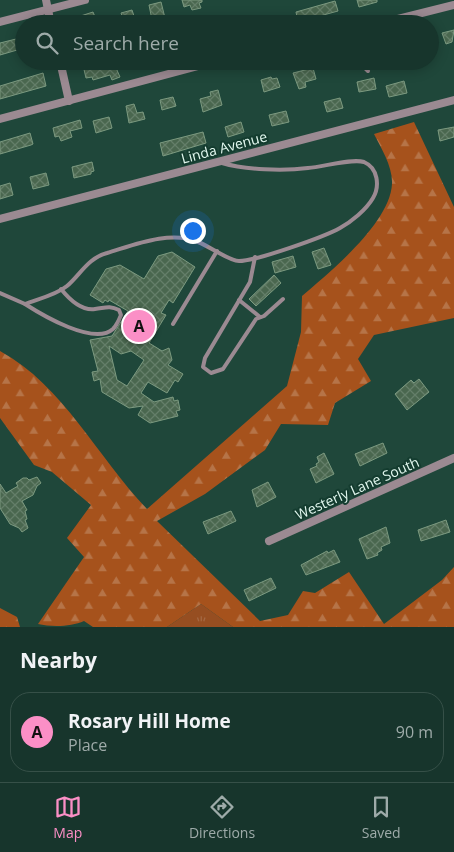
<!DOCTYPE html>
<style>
:root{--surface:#17352c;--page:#203d34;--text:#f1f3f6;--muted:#9eaba9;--line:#365048;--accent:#fb8fc6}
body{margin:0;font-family:"Open Sans",sans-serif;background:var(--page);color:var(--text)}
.you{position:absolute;left:192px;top:230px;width:18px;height:18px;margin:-12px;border:4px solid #fff;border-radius:50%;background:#1a73e8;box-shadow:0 0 0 8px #1a73e833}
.badge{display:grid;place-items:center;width:32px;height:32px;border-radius:50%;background:var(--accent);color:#111;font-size:16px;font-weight:700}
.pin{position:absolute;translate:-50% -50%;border:2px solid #fff;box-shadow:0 1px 5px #0006}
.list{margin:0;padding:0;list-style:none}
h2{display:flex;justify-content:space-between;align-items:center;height:65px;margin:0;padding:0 20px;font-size:21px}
h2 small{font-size:16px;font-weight:400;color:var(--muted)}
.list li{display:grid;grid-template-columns:32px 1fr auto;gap:15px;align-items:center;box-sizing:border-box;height:80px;margin:0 10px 10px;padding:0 10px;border:1px solid var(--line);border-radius:20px}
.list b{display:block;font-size:19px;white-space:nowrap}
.list p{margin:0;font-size:16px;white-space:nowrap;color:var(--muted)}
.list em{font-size:16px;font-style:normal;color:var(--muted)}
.icon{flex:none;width:28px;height:28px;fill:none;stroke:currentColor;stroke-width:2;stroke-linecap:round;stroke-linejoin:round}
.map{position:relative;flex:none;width:454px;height:627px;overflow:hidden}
.search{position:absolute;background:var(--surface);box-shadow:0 2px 12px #0003;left:15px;right:15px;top:15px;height:55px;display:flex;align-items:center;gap:12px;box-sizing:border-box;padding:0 18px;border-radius:28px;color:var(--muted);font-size:19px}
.sheet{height:155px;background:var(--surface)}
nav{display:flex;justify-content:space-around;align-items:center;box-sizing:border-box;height:70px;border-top:1px solid var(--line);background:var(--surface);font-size:14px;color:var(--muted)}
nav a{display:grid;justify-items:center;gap:2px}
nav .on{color:var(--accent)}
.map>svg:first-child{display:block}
.grass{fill:url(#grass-tufts)}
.forest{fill:url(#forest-firs)}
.building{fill:url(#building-cross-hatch);stroke:#7c9a80;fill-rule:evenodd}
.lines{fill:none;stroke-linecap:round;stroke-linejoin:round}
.service{stroke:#9b8a92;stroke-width:4}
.minor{stroke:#9b8a92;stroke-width:8}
.labels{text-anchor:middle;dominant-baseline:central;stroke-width:4;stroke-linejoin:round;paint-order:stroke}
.street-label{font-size:14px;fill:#e2f8ef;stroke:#143c2f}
</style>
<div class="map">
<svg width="454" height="627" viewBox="0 0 454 627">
<defs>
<pattern id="grass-tufts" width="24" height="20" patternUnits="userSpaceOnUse" patternTransform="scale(1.25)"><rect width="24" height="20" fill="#964e21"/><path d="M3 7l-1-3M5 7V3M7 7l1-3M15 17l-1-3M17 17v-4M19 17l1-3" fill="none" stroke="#a46842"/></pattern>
<pattern id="forest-firs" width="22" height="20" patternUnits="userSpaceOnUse" patternTransform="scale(1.25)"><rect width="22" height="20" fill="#a6521c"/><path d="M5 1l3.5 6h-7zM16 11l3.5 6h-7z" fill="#b67448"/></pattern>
<pattern id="building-cross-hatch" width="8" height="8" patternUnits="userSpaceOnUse" patternTransform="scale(1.25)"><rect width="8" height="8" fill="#4a674f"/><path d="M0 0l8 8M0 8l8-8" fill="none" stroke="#647e69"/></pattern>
</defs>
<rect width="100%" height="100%" fill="#1f473a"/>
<polygon class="grass" points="201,604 233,627 167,627"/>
<g class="forest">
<path d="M414,122L454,207V318L374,335L358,359L371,381L335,403L328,425L281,424L265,450L205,494L157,521L260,621L288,615L303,591L315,593L349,572L384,624L442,580L454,567V627H233L201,604L167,627H93L84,621C71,627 51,627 38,624L84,557L67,538L91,505L52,472L34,465L0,418V351C64,386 97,457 147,509L287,386L301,332L302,296C330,272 390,223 392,184C393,167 381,148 374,134Z"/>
<polygon points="0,608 17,617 20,627 0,627"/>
</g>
<g class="building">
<polygon points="182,0 202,0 202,2 199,3 201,8 192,10 190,5 184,7"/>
<polygon points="357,0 377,0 377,2 359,7"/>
<polygon points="335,1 338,11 298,22 296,12"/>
<polygon points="161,2 165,18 152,20 149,5"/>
<polygon points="132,10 135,19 124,22 121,13"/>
<polygon points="93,12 98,24 65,24 65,21"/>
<polygon points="454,30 452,42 446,44 442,33"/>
<polygon points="24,37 24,48 0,55 0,43"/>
<polygon points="82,61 95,61 96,66 113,61 120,77 112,80 110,75 93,80 92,77 86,78"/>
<polygon points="313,68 316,79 305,82 306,87 299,89 293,73"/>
<polygon points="43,73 46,86 0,99 0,86"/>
<polygon points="271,77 272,79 277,78 280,87 264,92 261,80"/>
<polygon points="374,78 376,89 359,92 357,82"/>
<polygon points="404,81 407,93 389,97 386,86"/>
<polygon points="218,90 222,105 203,112 200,99 211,96 210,92"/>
<polygon points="173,97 176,106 162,110 160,100"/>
<polygon points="340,98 343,108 327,112 324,102"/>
<polygon points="134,104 137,113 143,112 145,119 129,123 126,106"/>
<polygon points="286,111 289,122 272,126 269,115"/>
<polygon points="109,117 112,128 96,133 93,121"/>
<polygon points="80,120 82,128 70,131 72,137 61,141 59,136 55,137 53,128"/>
<polygon points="241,122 244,132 228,137 225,127"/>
<polygon points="454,127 454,137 440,141 438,130"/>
<polygon points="203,132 206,143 163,156 160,143"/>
<polygon points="30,133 33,144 31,145 0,154 0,142"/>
<polygon points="92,162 94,171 91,172 91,174 74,178 72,167"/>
<polygon points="46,173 49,185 33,189 30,177"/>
<polygon points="10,183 13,195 0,199 0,186"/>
<polygon points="324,248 331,265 318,269 312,252"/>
<path d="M172,252L195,267L173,303L169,300L161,313L166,315L149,343L162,351L169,348L172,360L168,365L183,374L178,382L175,380L167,393L148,382L141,393L154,402L173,397L174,401L178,400L180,410L176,411L178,416L150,423L138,415L143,406L129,408L102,392L100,379L94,381L92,372L98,371L90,340L112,336L128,311L109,300L108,302L105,300L103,303L90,295L106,269L120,265L144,279L158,256ZM109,346L121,354L131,351L144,360L127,386L117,380Z"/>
<polygon points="293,256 296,267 275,273 272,262"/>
<polygon points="274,275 281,283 256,306 249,299"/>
<polygon points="419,379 429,392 407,410 395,394 411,380 414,383"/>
<polygon points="383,443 387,453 360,466 355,454"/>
<polygon points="324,453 334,474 316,483 310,469 317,466 316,464 319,462 317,457"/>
<polygon points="37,477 41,483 37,486 33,495 22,501 27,510 25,511 27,519 25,520 28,528 22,532 19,528 10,524 0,508 0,484 6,493 18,486 16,483 23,478 27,478 29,480"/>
<polygon points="268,482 276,497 257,507 252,490"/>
<polygon points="231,511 236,521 208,534 203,522"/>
<polygon points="446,520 450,532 421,541 418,530"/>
<polygon points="386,527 390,543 381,547 382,550 377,553 378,555 367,559 359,539"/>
<polygon points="334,550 340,562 306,575 301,565 327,551 328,553"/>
<polygon points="271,578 276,588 249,601 244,590"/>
</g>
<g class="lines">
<g class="service">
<polyline points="358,61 368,71"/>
<polyline points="255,257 250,282 205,358 203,367 211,373 223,369 256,319 264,316 283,299"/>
<path d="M0,293L25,304C38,299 56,295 67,286C80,275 88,258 107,253C134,245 170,230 198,242C209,246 229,261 239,261C256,261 324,237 340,228C351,222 366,210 373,198C380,186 378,168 364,162C352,158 323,167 308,168C284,171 245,170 222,163"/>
<polyline points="239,300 260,317"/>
<path d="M25,304C42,315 94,346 113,329C116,326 119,320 121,315L119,310C109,305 105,308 95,309C81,311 69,299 61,289"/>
<polyline points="173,324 217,251"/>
</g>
<g class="minor">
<polyline points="46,0 51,24"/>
<polyline points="0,22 85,0"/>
<polyline points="378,24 454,5"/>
<polyline points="60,61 69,101"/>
<polyline points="0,119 217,61"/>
<polyline points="0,219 454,100"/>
<polyline points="269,541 454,458"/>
</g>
</g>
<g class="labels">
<g class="street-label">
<text transform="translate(224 147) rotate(-15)">Linda Avenue</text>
<text transform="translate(357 488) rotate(-24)">Westerly Lane South</text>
</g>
</g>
</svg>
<div class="you"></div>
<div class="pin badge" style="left:139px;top:326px">A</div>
<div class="search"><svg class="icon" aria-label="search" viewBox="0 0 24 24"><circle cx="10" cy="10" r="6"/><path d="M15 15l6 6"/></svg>Search here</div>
</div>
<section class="sheet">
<h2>Nearby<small></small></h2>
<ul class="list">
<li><span class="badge">A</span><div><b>Rosary Hill Home</b><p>Place</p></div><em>90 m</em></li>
</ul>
</section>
<nav>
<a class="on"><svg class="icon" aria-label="map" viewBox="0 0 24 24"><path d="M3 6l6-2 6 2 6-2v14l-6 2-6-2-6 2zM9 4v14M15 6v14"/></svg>Map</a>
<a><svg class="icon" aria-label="directions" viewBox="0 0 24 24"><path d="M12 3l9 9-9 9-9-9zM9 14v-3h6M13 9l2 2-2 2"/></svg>Directions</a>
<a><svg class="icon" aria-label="saved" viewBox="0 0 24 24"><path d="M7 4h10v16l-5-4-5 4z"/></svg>Saved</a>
</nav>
